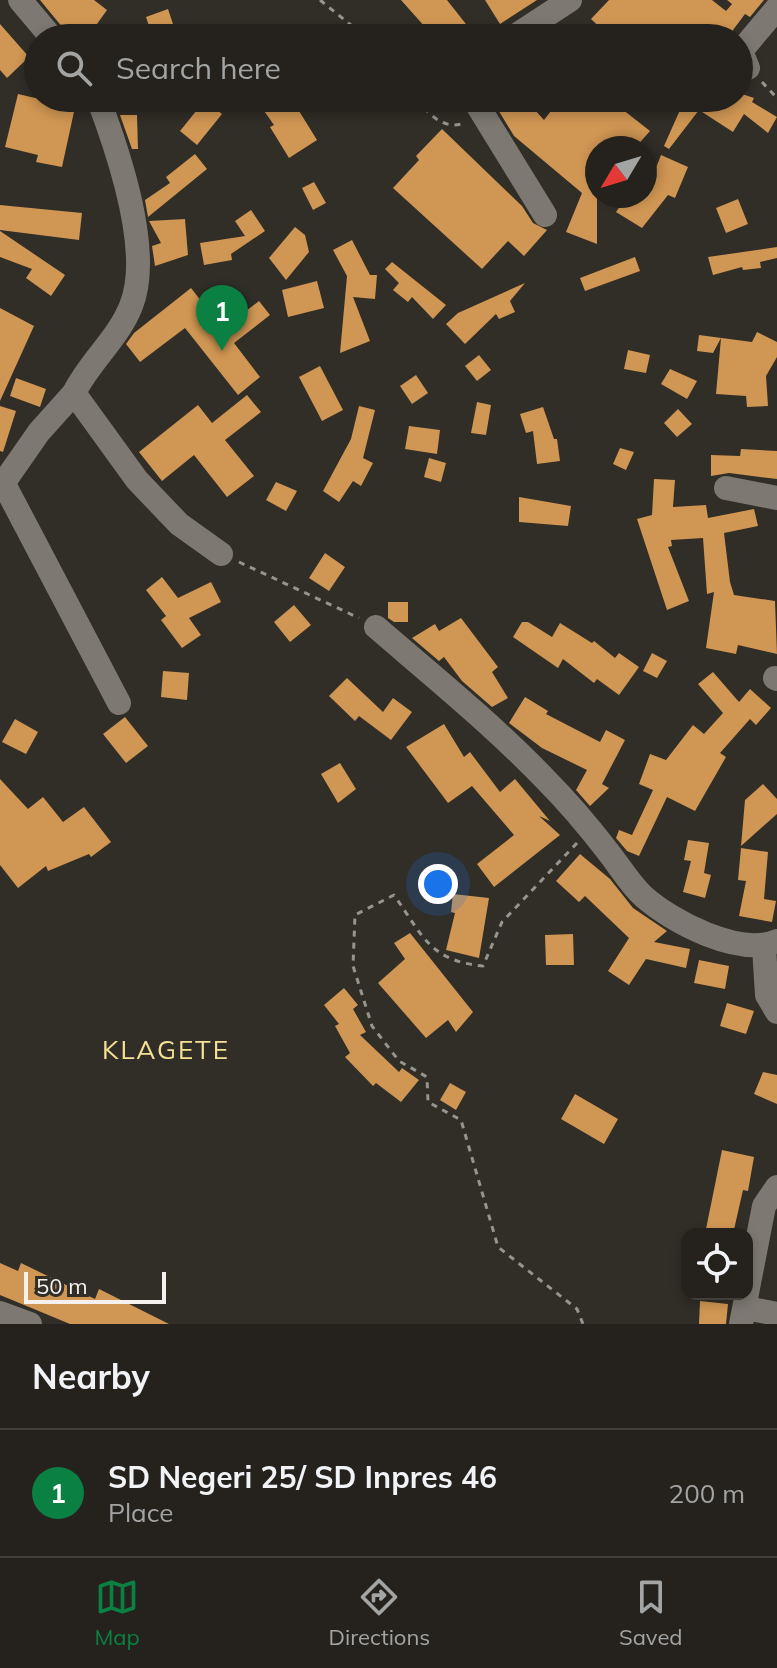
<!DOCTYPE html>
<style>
:root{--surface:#25221d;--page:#312f2a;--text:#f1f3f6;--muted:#a3a4a4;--line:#423f3b;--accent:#0b8043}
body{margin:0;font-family:Mulish,sans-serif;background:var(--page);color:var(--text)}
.controls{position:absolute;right:24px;bottom:24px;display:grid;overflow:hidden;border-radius:16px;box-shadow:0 4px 12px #0003}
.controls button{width:72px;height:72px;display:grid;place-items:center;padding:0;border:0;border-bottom:2px solid var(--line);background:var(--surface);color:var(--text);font:40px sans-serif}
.compass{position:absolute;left:585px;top:136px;width:72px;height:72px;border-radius:50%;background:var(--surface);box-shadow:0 4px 12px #0003;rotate:232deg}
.scale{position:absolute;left:24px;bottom:20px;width:142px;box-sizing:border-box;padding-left:8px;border:4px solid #f4f1ee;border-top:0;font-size:22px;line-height:28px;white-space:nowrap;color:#f4f1ee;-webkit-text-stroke:6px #312d27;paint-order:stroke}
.you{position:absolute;left:438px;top:884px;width:28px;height:28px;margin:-20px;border:6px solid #fff;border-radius:50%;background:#1a73e8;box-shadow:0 0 0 12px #1a73e833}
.badge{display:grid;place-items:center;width:52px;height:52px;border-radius:50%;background:var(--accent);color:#fff;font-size:26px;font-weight:700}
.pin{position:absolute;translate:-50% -66px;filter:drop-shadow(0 2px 4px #0008)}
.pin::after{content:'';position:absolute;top:42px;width:28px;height:24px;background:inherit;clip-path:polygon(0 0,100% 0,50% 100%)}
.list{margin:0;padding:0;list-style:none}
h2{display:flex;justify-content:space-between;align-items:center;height:104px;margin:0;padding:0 32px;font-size:34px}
h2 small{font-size:26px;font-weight:400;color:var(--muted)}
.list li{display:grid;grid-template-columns:52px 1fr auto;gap:24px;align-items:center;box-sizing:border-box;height:128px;padding:0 32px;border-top:2px solid var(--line)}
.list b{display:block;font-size:30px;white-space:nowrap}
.list p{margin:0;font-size:26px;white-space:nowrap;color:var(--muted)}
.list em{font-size:26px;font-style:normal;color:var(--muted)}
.icon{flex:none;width:44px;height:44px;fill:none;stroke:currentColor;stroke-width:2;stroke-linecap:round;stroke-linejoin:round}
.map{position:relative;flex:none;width:777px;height:1324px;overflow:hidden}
.search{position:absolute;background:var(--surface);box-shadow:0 4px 12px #0003;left:24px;right:24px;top:24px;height:88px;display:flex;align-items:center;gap:20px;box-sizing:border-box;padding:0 28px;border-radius:44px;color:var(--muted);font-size:30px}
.sheet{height:232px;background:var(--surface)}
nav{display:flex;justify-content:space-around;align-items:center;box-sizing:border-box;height:112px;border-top:2px solid var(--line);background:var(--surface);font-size:22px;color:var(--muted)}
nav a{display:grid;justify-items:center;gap:4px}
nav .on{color:var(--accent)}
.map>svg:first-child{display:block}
.building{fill:#d09653}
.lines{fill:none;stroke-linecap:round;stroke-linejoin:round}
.path{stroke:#97948f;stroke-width:3;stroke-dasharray:6 6;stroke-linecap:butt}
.minor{stroke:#7d7972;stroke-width:24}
.labels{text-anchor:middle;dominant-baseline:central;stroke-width:8;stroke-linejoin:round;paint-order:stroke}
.quarter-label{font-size:26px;letter-spacing:2px;fill:#f5e193;stroke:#312d27}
</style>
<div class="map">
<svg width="777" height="1324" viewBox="0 0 777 1324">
<rect width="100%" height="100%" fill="#312d27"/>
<g class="building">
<polygon points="40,0 94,0 107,10 87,38 67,38 63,28"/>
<polygon points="401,0 447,0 477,38 411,38 425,27"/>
<polygon points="485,0 537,0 500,24"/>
<polygon points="609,0 712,0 726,11 732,4 727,0 764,0 750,17 745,14 727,38 611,38 591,19"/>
<polygon points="168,9 176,33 153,38 146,17"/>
<polygon points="0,24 29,57 7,78 0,70"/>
<polygon points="739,93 754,98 752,102 777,117 768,133 744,114 733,132 699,110 669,149 664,146 684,101 679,98 739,98"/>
<polygon points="18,94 35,98 77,98 62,167 36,162 38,155 5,147"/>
<polygon points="255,98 291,98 317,140 289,158 270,127 274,125"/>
<polygon points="491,98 524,98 544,120 561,98 608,98 650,131 635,148 597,148 597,244 566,232 582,193 514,136"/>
<polygon points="205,100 222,114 197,145 180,131"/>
<polygon points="120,115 137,115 138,149 132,149"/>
<polygon points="442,129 522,206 533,223 547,230 524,256 508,241 482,269 393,188 419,160 416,156"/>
<polygon points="195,154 207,169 148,217 145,200 170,183 166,177"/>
<polygon points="661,155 688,167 675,198 668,195 642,228 616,212 627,196 645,196"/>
<polygon points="314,182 326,203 313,210 302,188"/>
<polygon points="738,199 748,224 726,233 716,208"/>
<polygon points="0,205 82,213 79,240 0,230"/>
<polygon points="251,210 265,231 231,254 232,260 204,265 200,243 245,236 235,221"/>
<polygon points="185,219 188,255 155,266 152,246 161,243 149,221"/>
<polygon points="295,227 305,235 309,252 286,280 269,258"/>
<polygon points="0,231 65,275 51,296 26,278 32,269 0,257"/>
<polygon points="352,240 370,275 377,275 375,299 353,297 370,341 340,353 347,276 333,250"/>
<polygon points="777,247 777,258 760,262 761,268 743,270 742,267 713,275 708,257"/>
<polygon points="635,257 640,271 585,291 580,278"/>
<polygon points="392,262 446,305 433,319 412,297 408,302 393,290 399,283 385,269"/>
<polygon points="317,281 324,308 288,317 282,290"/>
<polygon points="525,283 510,301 515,312 499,319 496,314 465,344 446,324 458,313"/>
<polygon points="191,288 223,329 259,301 270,315 234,343 260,377 238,395 185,328 140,362 126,344 134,333"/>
<polygon points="0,308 34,326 0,401"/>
<polygon points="757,332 777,342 777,357 766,376 768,406 747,407 746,396 716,394 721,338 713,353 697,351 699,335 752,342"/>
<polygon points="628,350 650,355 646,373 624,369"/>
<polygon points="479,355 491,370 477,381 465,366"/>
<polygon points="320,366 343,410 322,421 299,377"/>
<polygon points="670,369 697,381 687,399 661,384"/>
<polygon points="416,375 428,393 412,404 400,386"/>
<polygon points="16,378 46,389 40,407 10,396"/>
<polygon points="247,395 261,412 225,440 254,476 227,497 194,455 162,481 139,452 198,405 212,423"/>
<polygon points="477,402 491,405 486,435 471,433"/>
<polygon points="0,406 16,411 3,452 0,451"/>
<polygon points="359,406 375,410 363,458 373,463 361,486 353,481 339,502 323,491 351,439"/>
<polygon points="543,407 554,439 557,439 560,461 537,464 533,431 526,433 520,414"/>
<polygon points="678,409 692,424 677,437 664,423"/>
<polygon points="409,426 440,430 437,454 405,449"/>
<polygon points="620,448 634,452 626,470 613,464"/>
<polygon points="741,449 777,451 777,479 729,473 711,476 711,455 740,456"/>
<polygon points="429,458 446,463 441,482 424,477"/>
<polygon points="654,479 675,480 673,507 706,505 708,518 754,509 758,526 724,533 730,582 734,595 775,601 777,654 738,645 736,654 706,648 714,592 707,594 703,538 671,540 672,546 668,547 689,601 667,610 637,519 652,515"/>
<polygon points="276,482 297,491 286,511 266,500"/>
<polygon points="519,497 571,506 568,526 519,522"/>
<polygon points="325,553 345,567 329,591 309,578"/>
<polygon points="162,577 178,598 211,582 221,602 189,618 201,635 182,648 161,620 166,616 146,590"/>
<polygon points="388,602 408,602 408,622 394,622 388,618"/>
<polygon points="294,605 311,625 290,642 274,622"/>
<polygon points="461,618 498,667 492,672 508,698 492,707 462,681 444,657 439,661 412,638 435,624 439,631"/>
<polygon points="522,622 528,622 552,637 560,623 592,643 594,641 615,658 619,653 639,667 619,695 597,679 594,683 563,659 558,668 513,637"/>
<polygon points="652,653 667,661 657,678 643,671"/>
<polygon points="163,671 189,673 187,700 161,697"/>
<polygon points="713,672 739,702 750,689 771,708 756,725 750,719 720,753 726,757 695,811 667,797 639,856 627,851 616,838 619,830 632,835 653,790 639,784 650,754 666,760 693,725 704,734 723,713 698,684"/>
<polygon points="347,678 383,712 393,698 412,712 391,740 359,716 355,721 329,696"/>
<polygon points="525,697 548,711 546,714 600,742 606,730 625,740 602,784 609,788 590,806 576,790 587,770 542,748 509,723"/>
<polygon points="125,717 148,746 126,763 103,734"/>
<polygon points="15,719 38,732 26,754 2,742"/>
<polygon points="444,724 464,757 470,752 500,792 515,779 550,821 539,816 560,835 494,887 477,864 514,835 472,786 448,803 406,747"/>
<polygon points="340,763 356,789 338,803 321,774"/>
<polygon points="0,779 28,809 43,797 63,822 84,807 111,842 91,857 89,854 48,871 46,866 18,888 0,865"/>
<polygon points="763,784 777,799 777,814 741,846 745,800"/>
<polygon points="688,840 709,843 704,873 711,875 705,898 683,892 691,861 684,860"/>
<polygon points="741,848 768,852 764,899 776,901 772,922 739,916 746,881 738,880"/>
<polygon points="580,854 610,879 633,908 667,931 654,942 690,949 686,968 646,959 629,985 608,971 629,938 585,896 579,902 556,881"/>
<polygon points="453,894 489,898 479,958 446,950 455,913 451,912"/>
<polygon points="410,933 473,1012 456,1032 448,1020 426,1038 378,983 405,959 394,943"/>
<polygon points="573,934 574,965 546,965 545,935"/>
<polygon points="699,960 729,966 725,989 694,983"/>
<polygon points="344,988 358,1005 353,1009 366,1032 360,1035 399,1072 402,1068 419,1080 401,1102 376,1083 373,1086 345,1057 350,1053 335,1026 339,1024 324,1005"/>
<polygon points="727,1003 754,1011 746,1034 720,1026"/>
<polygon points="763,1072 777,1075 777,1104 754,1094"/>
<polygon points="450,1083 466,1092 456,1110 440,1100"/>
<polygon points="575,1094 618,1119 604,1144 561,1119"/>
<polygon points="722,1150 754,1157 748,1191 743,1190 733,1234 706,1229"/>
<polygon points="0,1263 18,1271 21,1263 95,1299 99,1289 169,1324 70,1324 0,1295"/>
<polygon points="700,1301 728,1304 726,1324 699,1324"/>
</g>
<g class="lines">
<g class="path">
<polyline points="320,0 367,38"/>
<polyline points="762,82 777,98"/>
<path d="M417,98C427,113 444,131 464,123"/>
<polyline points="239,562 359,618"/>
<path d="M577,843L502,922L483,966C430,961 423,936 394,895L355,915L353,966L372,1026L399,1061L427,1077L428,1102L461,1120L498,1247L577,1309L583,1324"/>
</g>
<g class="minor">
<polyline points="20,0 52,38"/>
<polyline points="512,38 570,0"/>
<polyline points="748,68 741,51 777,8"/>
<path d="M98,98C118,151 153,252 131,306C118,339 89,362 74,393L137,480L179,524L221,554"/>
<polyline points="473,98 545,215"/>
<polyline points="4,484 119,703"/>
<polyline points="0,488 39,432 74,393"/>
<polyline points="726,488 777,498"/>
<path d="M376,627C433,676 492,724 545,779C568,802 589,827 609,853C620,867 630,884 643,896C672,922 739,957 777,941"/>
<polyline points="775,678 777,679"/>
<polyline points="764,947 767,995 777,1012"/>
<polyline points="746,1308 777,1314"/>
<polyline points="0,1313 30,1324"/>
<polyline points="741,1324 764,1206 777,1187"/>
</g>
</g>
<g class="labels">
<g class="quarter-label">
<text x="166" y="1049">KLAGETE</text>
</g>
</g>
</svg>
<div class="controls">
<button><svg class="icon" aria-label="locate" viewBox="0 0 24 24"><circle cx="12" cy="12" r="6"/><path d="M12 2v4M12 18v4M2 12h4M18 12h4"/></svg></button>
</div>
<svg class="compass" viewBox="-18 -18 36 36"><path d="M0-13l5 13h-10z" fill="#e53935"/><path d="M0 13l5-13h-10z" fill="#a3a4a4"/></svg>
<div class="scale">50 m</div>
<div class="you"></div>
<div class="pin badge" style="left:222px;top:351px">1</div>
<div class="search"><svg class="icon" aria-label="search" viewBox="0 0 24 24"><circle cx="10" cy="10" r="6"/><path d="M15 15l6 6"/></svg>Search here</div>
</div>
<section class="sheet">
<h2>Nearby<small></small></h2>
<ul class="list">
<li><span class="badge">1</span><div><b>SD Negeri 25/ SD Inpres 46</b><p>Place</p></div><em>200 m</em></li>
</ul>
</section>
<nav>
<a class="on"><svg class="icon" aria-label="map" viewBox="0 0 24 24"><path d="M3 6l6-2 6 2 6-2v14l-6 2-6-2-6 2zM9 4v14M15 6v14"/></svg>Map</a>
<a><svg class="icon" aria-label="directions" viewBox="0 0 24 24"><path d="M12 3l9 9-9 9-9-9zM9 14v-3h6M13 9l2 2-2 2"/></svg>Directions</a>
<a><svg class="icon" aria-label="saved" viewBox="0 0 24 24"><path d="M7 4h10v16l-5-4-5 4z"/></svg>Saved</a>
</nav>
